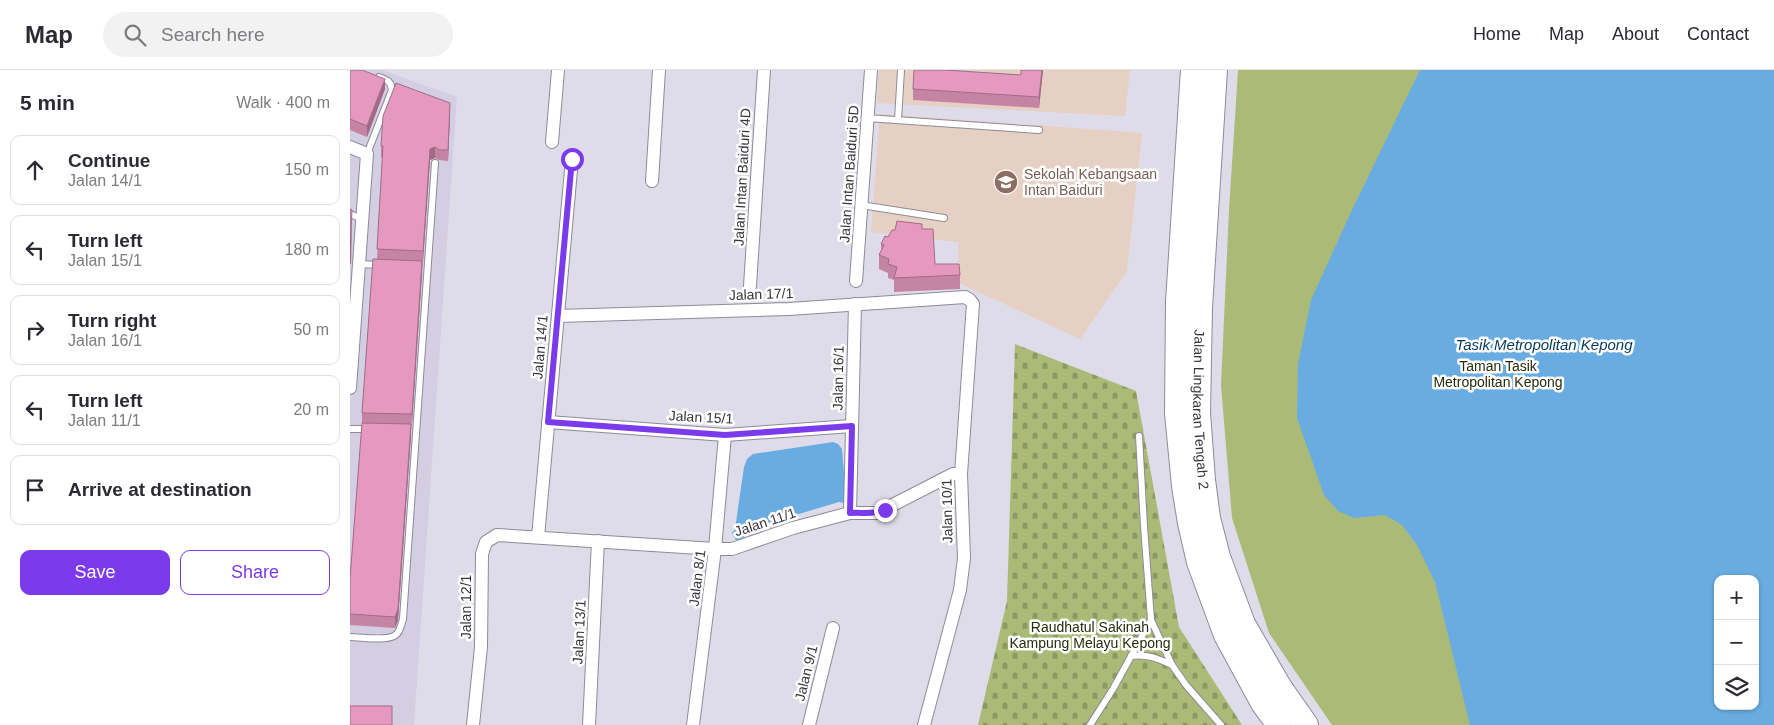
<!DOCTYPE html>
<meta charset="utf-8">
<style>
:root{--surface:#fff;--page:#f2f2f3;--text:#2b2b33;--muted:#7c7c81;--line:#e1e1e2;--accent:#7c3aed}
body{margin:0;font-family:Helvetica,sans-serif;background:var(--page);color:var(--text)}
.controls{position:absolute;right:15px;bottom:15px;display:grid;overflow:hidden;border-radius:10px;box-shadow:0 1px 4px #0004}
.controls button{width:45px;height:45px;display:grid;place-items:center;padding:0;border:0;border-bottom:1px solid var(--line);background:var(--surface);color:var(--text);font:25px sans-serif}
.stop{position:absolute;width:15px;height:15px;margin:-11px;border:4px solid #7c3aed;border-radius:50%;background:#fff}
.stop.end{background:#7c3aed;border-color:#fff;box-shadow:0 1px 5px #0008}
.list{margin:0;padding:0;list-style:none}
h2{display:flex;justify-content:space-between;align-items:center;height:65px;margin:0;padding:0 20px;font-size:21px}
h2 small{font-size:16px;font-weight:400;color:var(--muted)}
.list li{display:grid;grid-template-columns:32px 1fr auto;gap:15px;align-items:center;box-sizing:border-box;height:70px;margin:0 10px 10px;padding:0 10px;border:1px solid var(--line);border-radius:10px}
.list b{display:block;font-size:19px;white-space:nowrap}
.list p{margin:0;font-size:16px;white-space:nowrap;color:var(--muted)}
.list em{font-size:16px;font-style:normal;color:var(--muted)}
.actions{display:flex;gap:10px;padding:15px 20px}
.actions a{flex:1;padding:11px 0;border:1px solid var(--accent);border-radius:10px;text-align:center;font-size:18px;color:var(--accent)}
.actions .main{background:var(--accent);color:#fff}
.icon{flex:none;width:28px;height:28px;fill:none;stroke:currentColor;stroke-width:2;stroke-linecap:round;stroke-linejoin:round}
.map{position:relative;flex:none;width:1424px;height:655px;overflow:hidden}
header{display:flex;align-items:center;gap:30px;box-sizing:border-box;height:70px;padding:0 25px;background:var(--surface);border-bottom:1px solid var(--line)}
header strong{font-size:24px}
nav{display:flex;gap:28px;margin-inline-start:auto;font-size:18px}
.search{width:350px;height:45px;background:var(--page);display:flex;align-items:center;gap:12px;box-sizing:border-box;padding:0 18px;border-radius:28px;color:var(--muted);font-size:19px}
main{display:flex}
aside{flex:1;background:var(--surface)}
.map>svg:first-child{display:block}
.built{fill:#d3cee2}
.education{fill:#e6cfc3}
.green{fill:#abbb77;fill-rule:evenodd}
.cemetery{fill:url(#cemetery-stones)}
.water{fill:#69ace1;fill-rule:evenodd}
.lines{fill:none;stroke-linecap:round;stroke-linejoin:round}
.lane-casing{stroke:#8e8b97;stroke-width:8}
.street-casing{stroke:#8e8b97;stroke-width:14}
.highway-casing{stroke:#8e8b97;stroke-width:26}
.lane{stroke:#fff;stroke-width:6}
.street{stroke:#fff;stroke-width:12}
.highway{stroke:#fff;stroke-width:24}
.wall{fill:#c684a4}
.shaded-wall{fill:#a16b86}
.building{fill:#e699bf;stroke:#a16b86}
.route{stroke:#7c3aed;stroke-width:6}
.labels{text-anchor:middle;dominant-baseline:central;stroke-width:5;stroke-linejoin:round;paint-order:stroke}
.street-label{font-size:14px;fill:#37353a;stroke:#fff}
.education-label{font-size:14px;fill:#785e54;stroke:#fff;text-anchor:start}
.park-label{font-size:14px;fill:#262d0b;stroke:#fff}
.water-label{font-size:15px;font-style:italic;fill:#033a5c;stroke:#fff}
</style>
<header>
<strong>Map</strong>
<div class="search"><svg class="icon" aria-label="search" viewBox="0 0 24 24"><circle cx="10" cy="10" r="6"/><path d="M15 15l6 6"/></svg>Search here</div>
<nav><a>Home</a><a>Map</a><a>About</a><a>Contact</a></nav>
</header>
<main>
<aside>
<h2>5 min<small>Walk · 400 m</small></h2>
<ul class="list">
<li><svg class="icon" aria-label="ahead" viewBox="0 0 24 24"><path d="M12 20V5M6 11l6-6 6 6"/></svg><div><b>Continue</b><p>Jalan 14/1</p></div><em>150 m</em></li>
<li><svg class="icon" aria-label="left" viewBox="0 0 24 24"><path d="M17 20v-9H6M10 6l-5 5 5 5"/></svg><div><b>Turn left</b><p>Jalan 15/1</p></div><em>180 m</em></li>
<li><svg class="icon" aria-label="right" viewBox="0 0 24 24"><path d="M7 20v-9h11M14 6l5 5-5 5"/></svg><div><b>Turn right</b><p>Jalan 16/1</p></div><em>50 m</em></li>
<li><svg class="icon" aria-label="left" viewBox="0 0 24 24"><path d="M17 20v-9H6M10 6l-5 5 5 5"/></svg><div><b>Turn left</b><p>Jalan 11/1</p></div><em>20 m</em></li>
<li><svg class="icon" aria-label="arrive" viewBox="0 0 24 24"><path d="M6 21V4h12l-3 4 3 4H6"/></svg><div><b>Arrive at destination</b></div></li>
</ul>
<div class="actions"><a class="main">Save</a><a>Share</a></div>
</aside>
<div class="map">
<svg width="1424" height="655" viewBox="0 0 1424 655">
<defs>
<pattern id="cemetery-stones" width="16" height="16" patternUnits="userSpaceOnUse" patternTransform="scale(1.25)"><rect width="16" height="16" fill="#abbb77"/><path d="M2 7V4a2 2 0 0 1 4 0v3zM10 15v-3a2 2 0 0 1 4 0v3z" fill="#8c9963"/></pattern>
</defs>
<rect width="100%" height="100%" fill="#dfdce9"/>
<polygon class="built" points="0,0 32,0 107,27 64,655 0,655"/>
<g class="education">
<polygon points="529,0 780,0 775,46 527,33"/>
<polygon points="530,44 792,63 777,201 730,269 609,213 608,172 521,162"/>
</g>
<path class="green" d="M888,0H1424V655H982L919,563L882,448L871,315L879,140ZM1368,509H1405V636H1368Z"/>
<polygon class="cemetery" points="665,274 786,321 829,557 892,655 628,655 657,531"/>
<g class="water">
<path d="M1070,0H1424V655H1120L1085,512L1067,475L1052,455L1035,445L1004,448L988,441L974,425L947,348L948,294L961,230L1001,142ZM1368,509H1405V636H1368Z"/>
<polygon points="483,372 488,374 492,379 496,427 494,433 489,432 409,456 387,472 382,463 385,459 394,397 397,389 403,384"/>
</g>
<g class="lines">
<g class="lane-casing">
<g id="lane">
<polyline points="517,48 689,60"/>
<polyline points="548,50 551,0"/>
<path d="M17,84L42,20C41,11 37,10 29,7"/>
<polyline points="511,135 594,148"/>
<polyline points="0,144 12,149"/>
<polyline points="9,194 30,195"/>
<polyline points="0,359 19,359"/>
<polyline points="801,550 822,595 836,615 871,655"/>
<path d="M0,567C11,567 35,571 44,566C50,563 51,555 53,549L85,93"/>
<path d="M781,586C797,584 807,588 822,595"/>
<polyline points="740,655 763,619 801,550 794,456 789,366"/>
</g>
</g>
<g class="street-casing">
<g id="street">
<polyline points="202,72 208,0"/>
<polyline points="0,77 17,84 0,318"/>
<polyline points="302,111 309,0"/>
<polyline points="506,211 521,0"/>
<polyline points="400,216 414,0"/>
<polyline points="208,246 439,239 615,227 620,230 623,234 611,404 614,488 610,520 574,655"/>
<polyline points="198,352 375,365 502,356"/>
<polyline points="500,443 505,234"/>
<polyline points="188,467 222,89"/>
<polyline points="123,655 131,577 132,484 136,472 147,465 365,479 382,479 443,458 500,443 527,443 603,404 611,404"/>
<polyline points="239,655 248,471"/>
<polyline points="343,655 365,479 375,365"/>
<polyline points="459,655 483,558"/>
</g>
</g>
<g class="highway-casing">
<g id="highway">
<polyline points="843,0 828,232 827,343 834,416 840,453 849,492 876,565 913,633 929,655"/>
<path id="s1" d="M865,0L850,237L848,343L853,410L858,448L868,487L893,554L930,618L956,655"/>
</g>
</g>
<use href="#lane" class="lane"/>
<use href="#street" class="street"/>
<use href="#highway" class="highway"/>
</g>
<g class="wall">
<polygon points="0,0 35,19 17,67 0,60"/>
<polygon points="693,0 689,38 563,30 563,19 671,5"/>
<polygon points="100,44 98,91 89,90 85,88 80,90 48,550 45,558 0,555 0,509 12,353 12,343 27,189 33,87 31,87 31,76"/>
<polygon points="572,159 585,194 610,205 610,219 544,222 544,210 538,208 538,203 529,199 529,185 531,181 531,174 545,160"/>
</g>
<g class="shaded-wall">
<polygon points="692,0 693,0 689,38 689,27"/>
<polygon points="35,9 35,19 17,67 17,56"/>
<polygon points="100,33 100,44 98,91 98,80"/>
<polygon points="85,77 85,88 80,90 73,192 73,181 80,79"/>
<polygon points="2,150 1,194 0,194 0,183"/>
<polygon points="72,191 72,202 62,355 62,344"/>
<polygon points="61,354 61,365 48,550 45,558 45,547"/>
</g>
<g class="building">
<polygon points="0,0 12,0 35,9 17,56 0,49"/>
<polygon points="564,0 595,0 671,5 671,0 692,0 689,27 563,19"/>
<polygon points="46,13 100,33 98,80 89,80 85,77 80,79 73,181 27,179 33,76 31,76 33,46"/>
<polygon points="0,139 2,140 0,183"/>
<polygon points="547,151 572,154 572,159 583,159 585,194 609,194 610,205 544,208 547,197 538,194 539,189 529,185 534,175 531,174 535,166 538,167 542,160 545,160"/>
<polygon points="23,189 72,191 62,344 12,343"/>
<polygon points="12,353 61,354 48,539 45,547 0,544 0,509"/>
<rect x="0" y="636" width="42" height="19"/>
</g>
<g class="lines">
<path class="route" d="M222,89L198,352L375,365L502,356L500,443C513,442 522,445 535,440"/>
</g>
<defs>
<g id="school-disc" transform="scale(1.25)"><circle r="9.5" fill="#8d6e63" stroke="#fff"/><path d="M0-5L7-2L0 1L-7-2ZM-4 1L0 2.5L4 1V4Q0 6-4 4Z" fill="#fff"/></g>
</defs>
<g fill-rule="evenodd">
<use href="#school-disc" x="656" y="112"/>
</g>
<g class="labels">
<g class="street-label">
<text transform="translate(499 104) rotate(-86)">Jalan Intan Baiduri 5D</text>
<text transform="translate(392 107) rotate(-87)">Jalan Intan Baiduri 4D</text>
<text transform="translate(411 224) rotate(-2)">Jalan 17/1</text>
<text transform="translate(190 277) rotate(-85)">Jalan 14/1</text>
<text transform="translate(488 308) rotate(-89)">Jalan 16/1</text>
<text stroke="none"><textPath href="#s1" startOffset="340">Jalan Lingkaran Tengah 2</textPath></text>
<text transform="translate(351 347) rotate(3)">Jalan 15/1</text>
<text transform="translate(597 441) rotate(-91)">Jalan 10/1</text>
<text transform="translate(415 452) rotate(-18)">Jalan 11/1</text>
<text transform="translate(347 508) rotate(-83)">Jalan 8/1</text>
<text transform="translate(116 537) rotate(-90)">Jalan 12/1</text>
<text transform="translate(229 562) rotate(-87)">Jalan 13/1</text>
<text transform="translate(456 603) rotate(-76)">Jalan 9/1</text>
</g>
<g class="education-label">
<text x="674" y="104">Sekolah Kebangsaan<tspan x="674" dy="16">Intan Baiduri</tspan></text>
</g>
<g class="park-label">
<text x="1148" y="296">Taman Tasik<tspan x="1148" dy="16">Metropolitan Kepong</tspan></text>
<text x="740" y="557">Raudhatul Sakinah<tspan x="740" dy="16">Kampung Melayu Kepong</tspan></text>
</g>
<g class="water-label">
<text x="1194" y="274">Tasik Metropolitan Kepong</text>
</g>
</g>
</svg>
<div class="controls">
<button>+</button>
<button>−</button>
<button><svg class="icon" aria-label="layers" viewBox="0 0 24 24"><path d="M12 4l9 5-9 5-9-5zM3 14l9 5 9-5"/></svg></button>
</div>
<div class="stop" style="left:222px;top:89px"></div>
<div class="stop end" style="left:535px;top:440px"></div>
</div>
</main>
